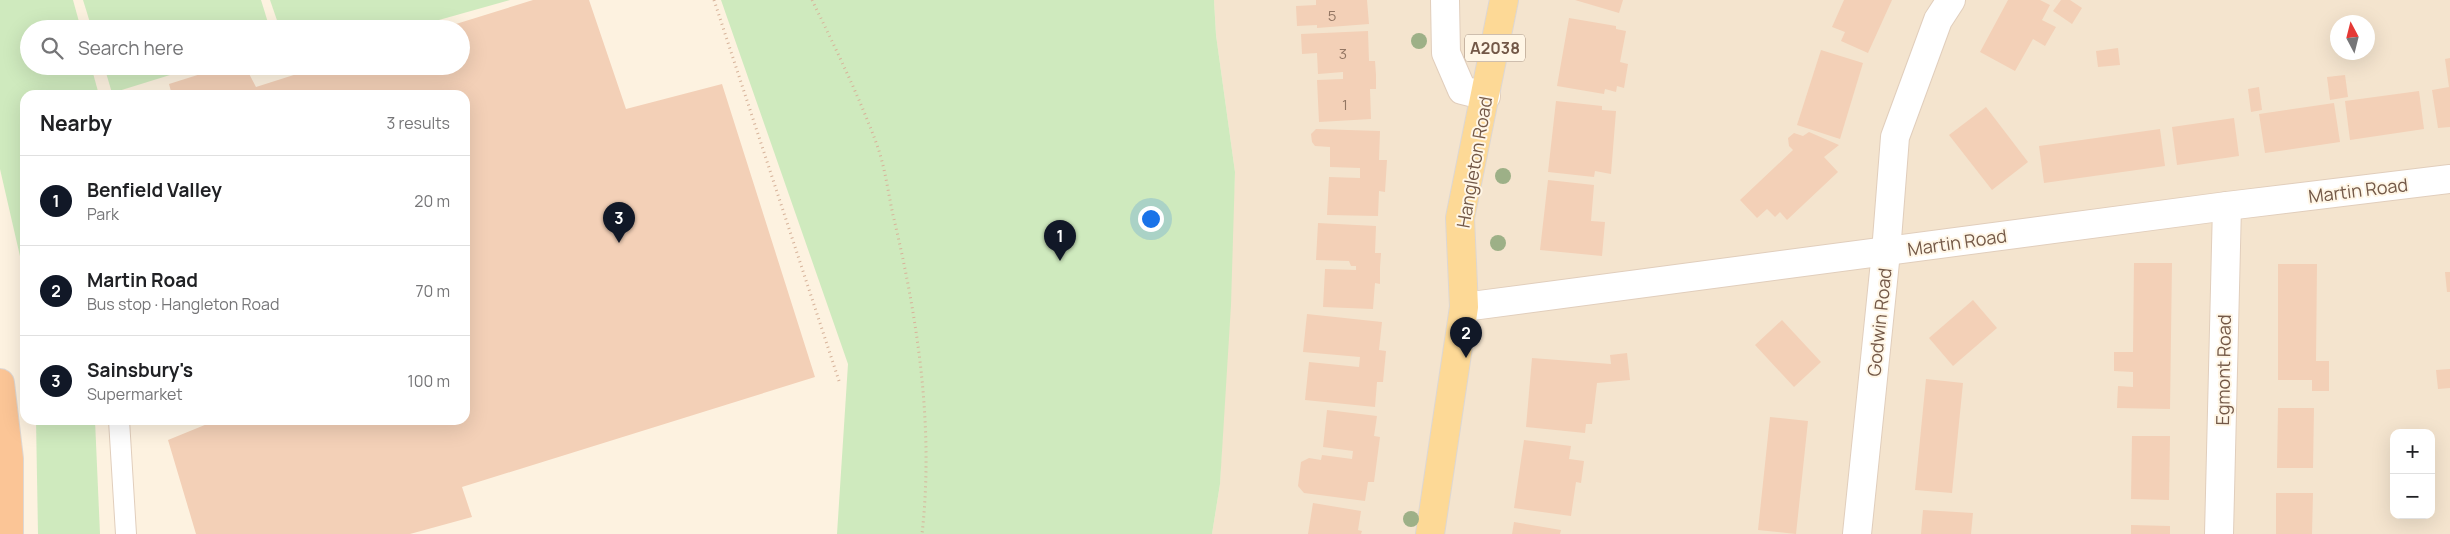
<!DOCTYPE html>
<meta charset="utf-8">
<style>
:root{--surface:#fff;--page:#f6f6f6;--text:#202124;--muted:#757577;--line:#e0e0e0;--accent:#111827}
body{margin:0;font-family:Manrope,sans-serif;background:var(--page);color:var(--text)}
.controls{position:absolute;right:15px;bottom:15px;display:grid;overflow:hidden;border-radius:10px;box-shadow:0 5px 20px #0002}
.controls button{width:45px;height:45px;display:grid;place-items:center;padding:0;border:0;border-bottom:1px solid var(--line);background:var(--surface);color:var(--text);font:25px sans-serif}
.compass{position:absolute;left:2330px;top:15px;width:45px;height:45px;border-radius:50%;background:var(--surface);box-shadow:0 5px 20px #0002;rotate:353deg}
.you{position:absolute;left:1150px;top:218px;width:18px;height:18px;margin:-12px;border:4px solid #fff;border-radius:50%;background:#1a73e8;box-shadow:0 0 0 8px #1a73e833}
.badge{display:grid;place-items:center;width:32px;height:32px;border-radius:50%;background:var(--accent);color:#fff;font-size:16px;font-weight:700}
.pin{position:absolute;translate:-50% -41px;filter:drop-shadow(0 1px 2px #0008)}
.pin::after{content:'';position:absolute;top:26px;width:18px;height:15px;background:inherit;clip-path:polygon(0 0,100% 0,50% 100%)}
.list{margin:0;padding:0;list-style:none}
h2{display:flex;justify-content:space-between;align-items:center;height:65px;margin:0;padding:0 20px;font-size:21px}
h2 small{font-size:16px;font-weight:400;color:var(--muted)}
.list li{display:grid;grid-template-columns:32px 1fr auto;gap:15px;align-items:center;box-sizing:border-box;height:90px;padding:0 20px;border-top:1px solid var(--line)}
.list b{display:block;font-size:19px;white-space:nowrap}
.list p{margin:0;font-size:16px;white-space:nowrap;color:var(--muted)}
.list em{font-size:16px;font-style:normal;color:var(--muted)}
.icon{flex:none;width:28px;height:28px;fill:none;stroke:currentColor;stroke-width:2;stroke-linecap:round;stroke-linejoin:round}
.map{position:relative;flex:none;width:2450px;height:534px;overflow:hidden}
.search{position:absolute;background:var(--surface);box-shadow:0 5px 20px #0002;left:20px;top:20px;width:450px;height:55px;display:flex;align-items:center;gap:12px;box-sizing:border-box;padding:0 18px;border-radius:28px;color:var(--muted);font-size:19px}
.panel{position:absolute;background:var(--surface);box-shadow:0 5px 20px #0002;left:20px;top:90px;width:450px;height:335px;border-radius:15px}
.map>svg:first-child{display:block}
.residential{fill:#f4e4ce;fill-rule:evenodd}
.green{fill:#cfeabe}
.building{fill:#f3d0b7}
.lines{fill:none;stroke-linecap:round;stroke-linejoin:round}
.service-casing{stroke:#e1cebc;stroke-width:22}
.minor-casing{stroke:#e1cebc;stroke-width:30}
.primary-casing{stroke:#ddd7d3;stroke-width:30}
.trunk-casing{stroke:#ddd7d3;stroke-width:30}
.path{stroke:#d7b39a;stroke-width:3;stroke-dasharray:1 4;stroke-linecap:butt}
.service{stroke:#fff;stroke-width:20}
.minor{stroke:#fff;stroke-width:28}
.primary{stroke:#fdd996;stroke-width:28}
.trunk{stroke:#fbc596;stroke-width:28}
.tree{fill:#9db087}
.labels{text-anchor:middle;dominant-baseline:central;stroke-width:4;stroke-linejoin:round;paint-order:stroke}
.number-label{font-size:15px;fill:#937663}
.shield{fill:#fff6e6;stroke:#9d8777;stroke-width:1}
.shield-label{font-size:16px;font-weight:bold;fill:#735847}
.street-label{font-size:18px;fill:#735847;stroke:#fff6e6}
</style>
<div class="map">
<svg width="2450" height="534" viewBox="0 0 2450 534">
<rect width="100%" height="100%" fill="#fdf2e0"/>
<path class="residential" d="M1214,0H2450V534H1212L1220,484L1235,172L1216,35ZM2338,22H2368V52H2338ZM2394,433H2431V515H2394Z"/>
<g class="green">
<polygon points="0,0 73,0 81,29 29,29 29,66 91,66 99,95 25,95 25,278 0,169"/>
<polygon points="83,0 261,0 270,29 92,29"/>
<polygon points="270,0 510,0 407,29 280,29"/>
<polygon points="721,0 1214,0 1216,35 1235,172 1231,305 1220,484 1212,534 837,534 848,364"/>
<polygon points="104,66 199,66 112,93"/>
<polygon points="36,420 95,420 100,534 38,534"/>
</g>
<g class="building">
<polygon points="533,0 589,0 626,109 722,84 815,377 462,487 472,517 410,534 196,534 168,440 217,420 465,420 465,95 172,95 169,84 226,66 245,66 256,87 322,66 461,66 461,29 443,28"/>
<polygon points="1316,0 1367,0 1369,24 1317,28 1317,25 1297,26 1296,6 1316,5"/>
<polygon points="1575,0 1623,0 1619,13"/>
<polygon points="1844,0 1892,0 1868,53 1841,41 1845,32 1832,27"/>
<polygon points="2008,0 2040,0 2050,5 2042,20 2056,27 2045,46 2033,39 2015,71 1980,52"/>
<polygon points="2061,0 2070,0 2082,8 2072,24 2053,11"/>
<polygon points="1569,18 1616,26 1616,29 1626,31 1620,62 1628,64 1624,88 1617,86 1616,92 1605,89 1604,94 1557,86"/>
<polygon points="1368,31 1369,61 1375,61 1376,75 1376,89 1370,89 1371,119 1319,122 1317,80 1343,79 1343,72 1318,74 1317,53 1302,54 1301,34"/>
<polygon points="2118,48 2120,65 2098,67 2096,51"/>
<polygon points="1821,50 1863,63 1840,139 1797,125"/>
<polygon points="2450,58 2450,127 2438,128 2432,90 2449,87 2445,59"/>
<polygon points="2345,75 2348,97 2330,100 2327,77"/>
<polygon points="2259,87 2262,110 2251,112 2248,89"/>
<polygon points="2419,91 2424,129 2350,140 2345,101"/>
<polygon points="1556,101 1602,106 1602,110 1616,111 1611,174 1595,171 1594,177 1548,172"/>
<polygon points="2334,103 2340,142 2265,153 2259,114"/>
<polygon points="1986,107 2028,162 1992,190 1949,135"/>
<polygon points="2234,118 2239,156 2177,165 2172,127"/>
<polygon points="1316,129 1380,131 1379,160 1387,160 1385,192 1379,191 1378,216 1327,215 1329,177 1360,178 1360,168 1330,167 1330,147 1315,146 1312,142 1311,134"/>
<polygon points="2160,129 2165,166 2044,183 2039,146"/>
<polygon points="1809,132 1839,145 1824,157 1838,172 1787,220 1780,212 1775,217 1767,209 1757,218 1740,200 1793,150 1789,146 1788,138 1794,133 1803,136"/>
<polygon points="1548,180 1594,185 1591,221 1605,222 1602,256 1540,250"/>
<polygon points="1318,223 1376,226 1375,253 1381,253 1380,267 1380,284 1375,283 1373,309 1323,307 1325,269 1356,270 1356,266 1351,266 1349,261 1316,260"/>
<polygon points="2134,263 2172,263 2170,409 2117,408 2118,386 2133,387 2133,372 2114,371 2114,352 2133,352"/>
<polygon points="2278,264 2317,264 2316,361 2329,361 2329,391 2312,391 2312,380 2278,380"/>
<polygon points="2445,272 2450,272 2450,292 2447,292"/>
<polygon points="1973,300 1997,328 1953,366 1929,338"/>
<polygon points="1307,314 1382,322 1379,350 1386,351 1383,382 1377,382 1375,407 1305,400 1309,362 1359,367 1360,357 1303,352"/>
<polygon points="1782,320 1821,362 1794,387 1755,345"/>
<polygon points="1627,353 1630,380 1597,383 1592,424 1586,424 1585,433 1526,427 1532,358 1611,364 1610,355"/>
<polygon points="2450,369 2450,388 2438,389 2436,370"/>
<polygon points="1926,379 1963,383 1952,493 1915,490"/>
<polygon points="2278,408 2314,408 2313,468 2277,468"/>
<polygon points="1327,410 1377,416 1374,436 1380,437 1374,482 1368,482 1365,501 1304,493 1298,486 1301,462 1309,458 1321,460 1322,455 1352,459 1353,451 1323,447"/>
<polygon points="1770,417 1808,421 1796,534 1758,530"/>
<polygon points="2132,436 2170,436 2169,500 2131,499"/>
<polygon points="1524,440 1571,446 1569,459 1584,461 1581,483 1576,482 1571,516 1514,508"/>
<polygon points="2276,493 2313,493 2312,534 2276,534"/>
<polygon points="1313,503 1361,511 1358,530 1362,531 1361,534 1308,534"/>
<polygon points="1923,510 1973,513 1971,534 1921,534"/>
<polygon points="1514,522 1561,530 1560,534 1512,534"/>
<polygon points="2131,525 2170,526 2170,534 2131,534"/>
</g>
<g class="lines">
<g class="service-casing">
<polyline id="service" points="119,420 126,534"/>
</g>
<g class="minor-casing">
<g id="minor">
<polyline points="1445,0 1446,53 1462,90 1486,96"/>
<polyline points="1464,307 2227,206 2450,179"/>
<polyline points="1857,534 1886,252 1895,137 1938,20 1951,0"/>
<polyline points="2219,534 2227,206"/>
</g>
</g>
<g class="primary-casing">
<polyline id="primary" points="1430,534 1464,307 1460,218 1504,0"/>
</g>
<g class="trunk-casing">
<polyline id="trunk" points="0,383 9,459 9,534"/>
</g>
<g class="path">
<polyline points="714,0 839,381"/>
<path d="M812,0C835,47 859,96 877,145C885,167 888,192 893,215C918,319 934,428 922,534"/>
</g>
<use href="#service" class="service"/>
<use href="#minor" class="minor"/>
<use href="#primary" class="primary"/>
<use href="#trunk" class="trunk"/>
</g>
<g class="tree">
<circle cx="1419" cy="41" r="8"/>
<circle cx="1503" cy="176" r="8"/>
<circle cx="1498" cy="243" r="8"/>
<circle cx="1411" cy="519" r="8"/>
</g>
<g class="labels">
<g class="number-label">
<text x="1332" y="15">5</text>
<text x="1343" y="53">3</text>
<text x="1345" y="104">1</text>
</g>
<rect class="shield" x="1465" y="34.5" width="60" height="27" rx="4"/>
<g class="shield-label">
<text x="1495" y="48">A2038</text>
</g>
<g class="street-label">
<text transform="translate(1474 162) rotate(-80)">Hangleton Road</text>
<text transform="translate(2358 190) rotate(-7)">Martin Road</text>
<text transform="translate(1957 242) rotate(-8)">Martin Road</text>
<text transform="translate(1879 322) rotate(-84)">Godwin Road</text>
<text transform="translate(2223 370) rotate(-89)">Egmont Road</text>
</g>
</g>
</svg>
<div class="controls">
<button>+</button>
<button>−</button>
</div>
<svg class="compass" viewBox="-18 -18 36 36"><path d="M0-13l5 13h-10z" fill="#e53935"/><path d="M0 13l5-13h-10z" fill="#757577"/></svg>
<div class="you"></div>
<div class="pin badge" style="left:1060px;top:261px">1</div>
<div class="pin badge" style="left:1466px;top:358px">2</div>
<div class="pin badge" style="left:619px;top:243px">3</div>
<div class="search"><svg class="icon" aria-label="search" viewBox="0 0 24 24"><circle cx="10" cy="10" r="6"/><path d="M15 15l6 6"/></svg>Search here</div>
<section class="panel">
<h2>Nearby<small>3 results</small></h2>
<ul class="list">
<li><span class="badge">1</span><div><b>Benfield Valley</b><p>Park</p></div><em>20 m</em></li>
<li><span class="badge">2</span><div><b>Martin Road</b><p>Bus stop · Hangleton Road</p></div><em>70 m</em></li>
<li><span class="badge">3</span><div><b>Sainsbury's</b><p>Supermarket</p></div><em>100 m</em></li>
</ul>
</section>
</div>
